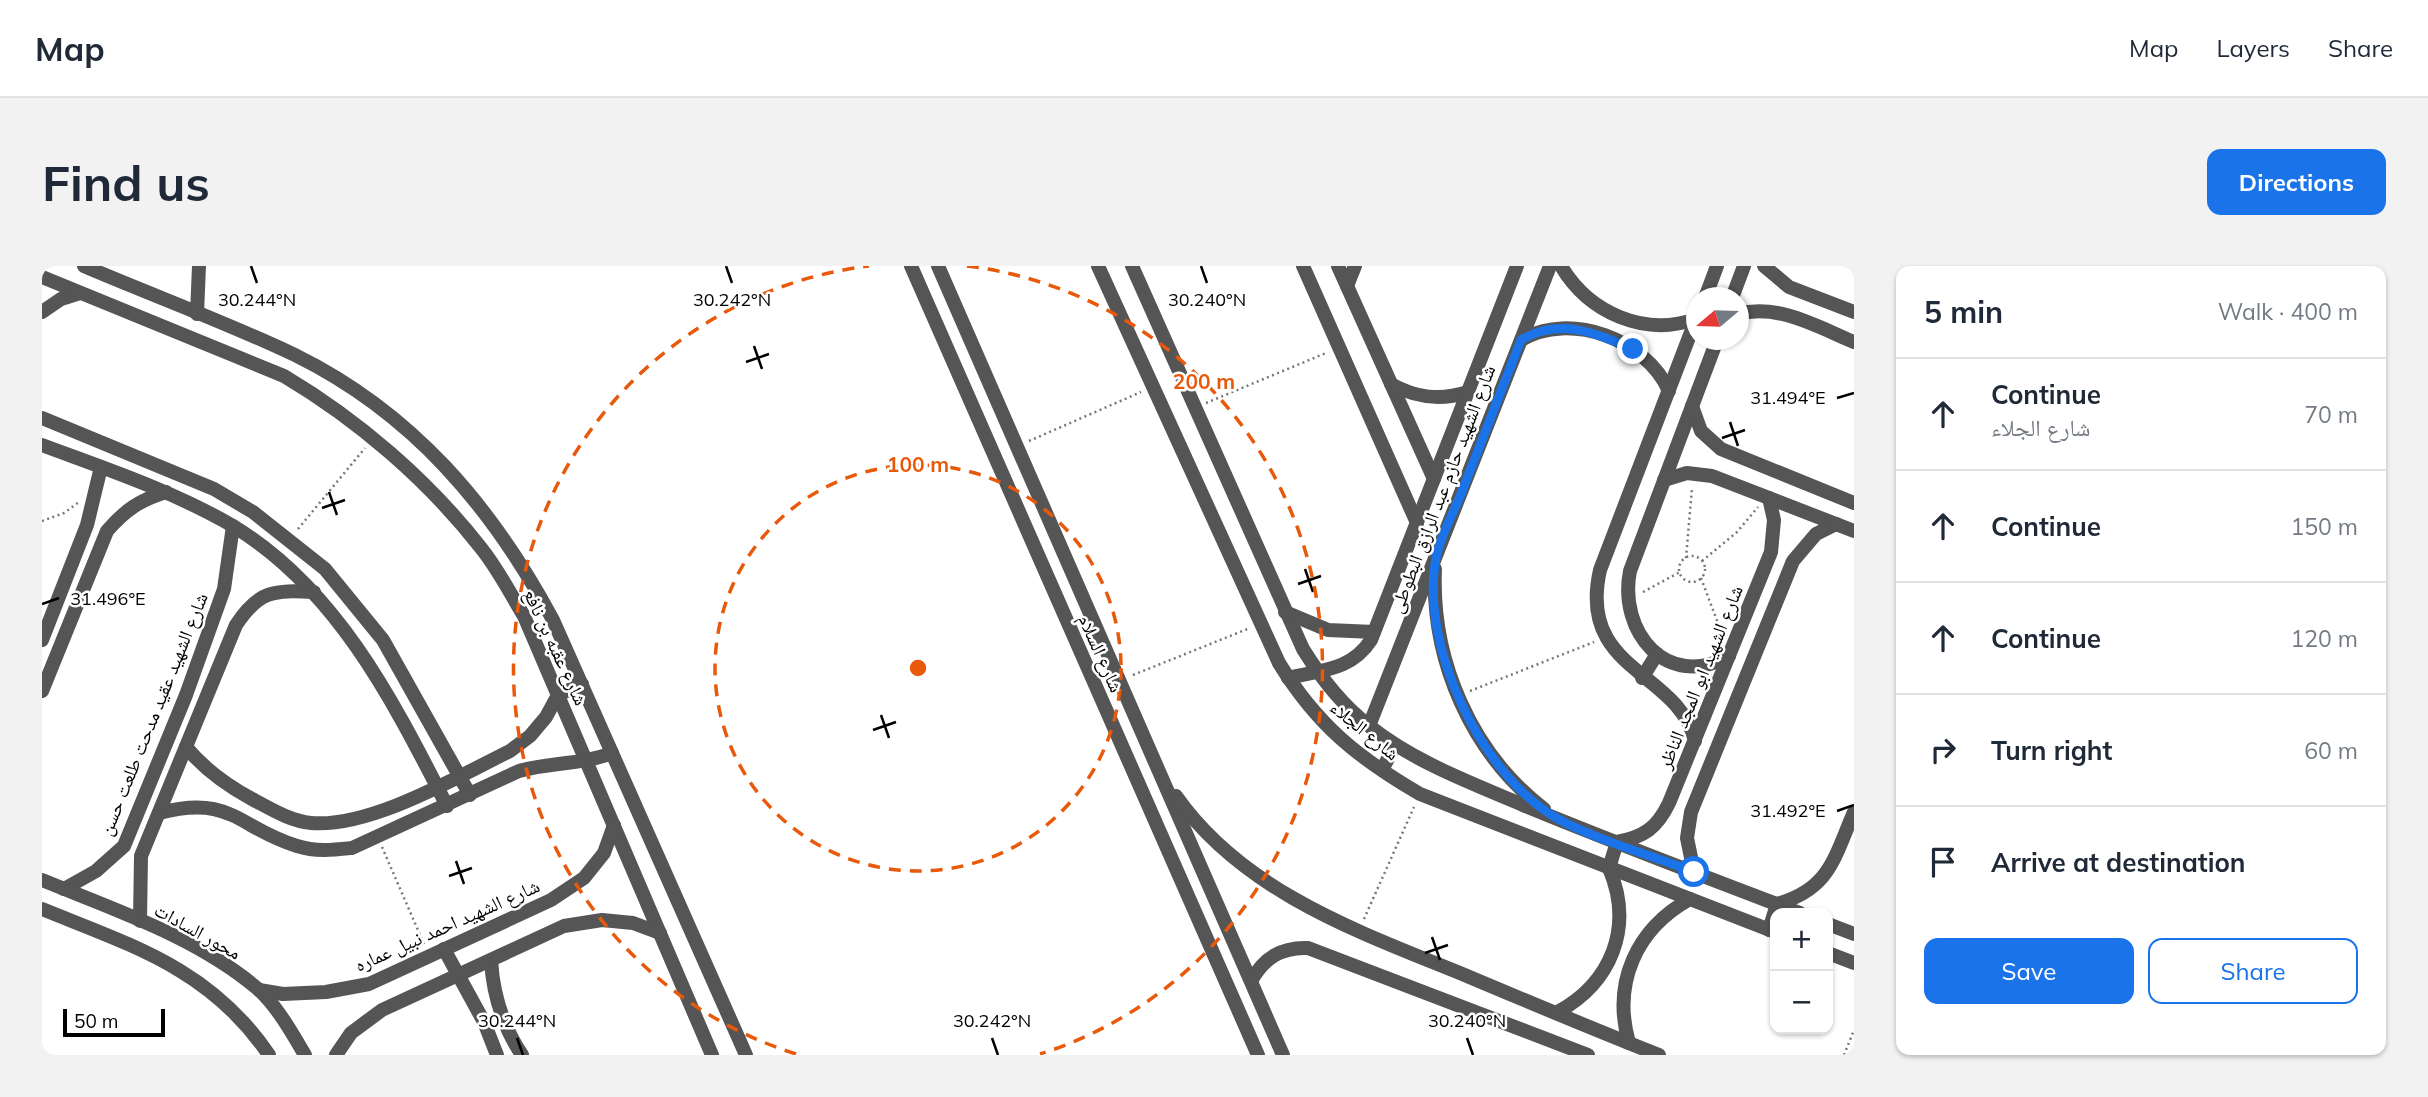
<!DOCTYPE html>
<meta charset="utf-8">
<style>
:root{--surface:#fff;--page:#f2f2f3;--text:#1f2937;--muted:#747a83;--line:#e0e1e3;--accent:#1a73e8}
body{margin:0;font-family:Mulish,"Noto Naskh Arabic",sans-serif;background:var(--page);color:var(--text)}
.controls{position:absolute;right:21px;bottom:21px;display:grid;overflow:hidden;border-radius:14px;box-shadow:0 2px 5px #0004}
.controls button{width:63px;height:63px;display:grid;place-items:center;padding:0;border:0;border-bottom:2px solid var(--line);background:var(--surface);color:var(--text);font:35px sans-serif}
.compass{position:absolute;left:1644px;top:21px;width:63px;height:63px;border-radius:50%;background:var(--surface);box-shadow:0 2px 5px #0004;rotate:251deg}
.scale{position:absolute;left:21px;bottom:18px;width:102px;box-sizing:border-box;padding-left:7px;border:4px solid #000;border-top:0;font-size:19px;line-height:24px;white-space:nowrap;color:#000;-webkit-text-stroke:5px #fff;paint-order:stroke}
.stop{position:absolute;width:21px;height:21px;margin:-16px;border:5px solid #1a73e8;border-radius:50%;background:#fff}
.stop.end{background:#1a73e8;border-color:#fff;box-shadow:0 2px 7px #0008}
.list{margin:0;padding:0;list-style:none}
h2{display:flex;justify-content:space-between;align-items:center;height:91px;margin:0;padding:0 28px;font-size:30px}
h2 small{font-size:23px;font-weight:400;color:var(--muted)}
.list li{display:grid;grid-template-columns:46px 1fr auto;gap:21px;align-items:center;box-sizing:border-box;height:112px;padding:0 28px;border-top:2px solid var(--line)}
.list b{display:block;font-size:26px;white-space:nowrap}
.list p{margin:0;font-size:23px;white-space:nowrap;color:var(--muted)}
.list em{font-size:23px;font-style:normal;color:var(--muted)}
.actions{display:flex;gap:14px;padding:21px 28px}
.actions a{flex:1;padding:16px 0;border:2px solid var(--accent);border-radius:14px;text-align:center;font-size:24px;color:var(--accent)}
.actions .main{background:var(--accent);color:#fff}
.icon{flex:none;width:38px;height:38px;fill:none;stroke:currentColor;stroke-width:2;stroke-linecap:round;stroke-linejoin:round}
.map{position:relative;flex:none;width:1812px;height:789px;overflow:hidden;border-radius:14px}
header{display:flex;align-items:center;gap:42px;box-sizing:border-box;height:98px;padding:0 35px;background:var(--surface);border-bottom:2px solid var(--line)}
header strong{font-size:33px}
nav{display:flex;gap:38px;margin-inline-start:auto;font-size:24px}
.intro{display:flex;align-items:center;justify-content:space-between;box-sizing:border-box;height:168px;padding:0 42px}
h1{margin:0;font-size:49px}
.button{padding:18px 32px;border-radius:14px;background:var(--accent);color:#fff;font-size:24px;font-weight:700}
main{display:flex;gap:42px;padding:0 42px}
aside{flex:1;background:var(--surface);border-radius:14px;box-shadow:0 2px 5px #0004}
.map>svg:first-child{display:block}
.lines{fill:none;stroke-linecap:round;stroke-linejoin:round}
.path{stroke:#777;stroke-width:2.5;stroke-dasharray:2 3.5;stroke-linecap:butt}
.minor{stroke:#555;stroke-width:14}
.tertiary{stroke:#555;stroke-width:14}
.route{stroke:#1a73e8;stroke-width:9}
.ticks{fill:none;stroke:#000;stroke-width:2.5}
.ring{fill:none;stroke:#e8590c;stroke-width:3.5;stroke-dasharray:12 9}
.labels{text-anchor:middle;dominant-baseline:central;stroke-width:5;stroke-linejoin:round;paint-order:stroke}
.street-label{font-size:19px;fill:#000;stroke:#fff}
.ticks-label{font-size:18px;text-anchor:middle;fill:#000;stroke:#fff;stroke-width:5;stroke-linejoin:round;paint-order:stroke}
.centre{fill:#e8590c;stroke:#fff;stroke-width:3.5}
.ring-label{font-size:21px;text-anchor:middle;font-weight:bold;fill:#e8590c;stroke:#fff;stroke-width:5;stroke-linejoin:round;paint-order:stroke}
</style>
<header>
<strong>Map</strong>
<nav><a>Map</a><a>Layers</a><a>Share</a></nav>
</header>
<div class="intro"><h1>Find us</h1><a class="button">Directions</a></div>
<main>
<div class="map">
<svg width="1812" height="789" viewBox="0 0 1812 789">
<rect width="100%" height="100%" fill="#fff"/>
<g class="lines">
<g class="path">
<polyline points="1164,137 1284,87"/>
<polyline points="987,175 1099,126"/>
<polyline points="0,255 22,247 37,236"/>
<polyline points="256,263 323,182"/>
<circle cx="1650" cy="303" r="13"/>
<polyline points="1644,292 1650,222"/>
<polyline points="1660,295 1695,266 1716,241"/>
<polyline points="1659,312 1680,368"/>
<polyline points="1601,326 1638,306"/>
<polyline points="1091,409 1208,362"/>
<polyline points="1428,425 1552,376"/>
<polyline points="340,581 382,678"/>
<polyline points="1322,653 1372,541"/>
<polyline points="1802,789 1812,764"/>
</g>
<g class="minor">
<path d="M42,0C112,30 184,56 253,89C371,147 450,241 511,354L704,789"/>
<polyline points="869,0 1216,789"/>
<polyline points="896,0 1241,789"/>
<path d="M1056,0L1237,397C1275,459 1316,492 1378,528L1733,666"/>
<path d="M1090,0L1261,383C1279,412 1299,438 1326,459C1372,496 1427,516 1481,539C1573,577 1666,612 1758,647"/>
<polyline points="1261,0 1375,257"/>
<polyline points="1296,0 1392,213"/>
<path d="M1519,0C1547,47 1602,71 1654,53"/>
<polyline points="1722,0 1747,21 1812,46"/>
<path d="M0,11L242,110C316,154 386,214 439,282C456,303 468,327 482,350L670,789"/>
<polyline points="1305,20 1313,0"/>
<polyline points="1663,32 1675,0"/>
<polyline points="1690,32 1702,0"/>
<polyline points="0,46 19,33 38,27"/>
<polyline points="155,48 157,0"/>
<path d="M1696,48C1736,37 1776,61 1812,76"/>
<path d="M1479,74C1528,45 1604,73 1627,125"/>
<path d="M1675,74L1588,305C1576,366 1625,425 1687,390"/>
<path d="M1349,118C1374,132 1398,135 1426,126"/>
<polyline points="1650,140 1659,165 1679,183 1812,237"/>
<polyline points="0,152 172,223 211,246 283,303 341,374 428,529"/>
<path d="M0,179C64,203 131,225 191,260C295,323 351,435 405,540"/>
<polyline points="1622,214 1645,207 1670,210 1812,265"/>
<path d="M1393,303C1389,394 1429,487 1502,543"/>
<polyline points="1243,346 1286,364 1332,366"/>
<polyline points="0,374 45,259 59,201"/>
<path d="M1246,412C1278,404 1309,405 1329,374L1475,0"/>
<polyline points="1600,412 1615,388"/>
<path d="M0,425L65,265C83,244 98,234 124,226"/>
<polyline points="1327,460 1508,0"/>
<path d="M1653,475C1636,404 1535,406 1558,304L1654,53"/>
<path d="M144,481C163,504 184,519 210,533C229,543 248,555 269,557C328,562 415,511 468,485L488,470L504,451L516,429L540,418"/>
<polyline points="1340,504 1353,479"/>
<path d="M1134,530C1202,627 1320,667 1425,710C1489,737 1553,764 1617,789"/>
<path d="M117,547C190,528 196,562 255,580C274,586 291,584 310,582L477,505C509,496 539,499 570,487"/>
<polyline points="1652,606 1645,572 1649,546 1751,295 1774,268 1794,258"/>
<polyline points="22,623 54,605 82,580 144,429 182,323 191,260"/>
<path d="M98,655L99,590L194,359C217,324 232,324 272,326"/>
<polyline points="1786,658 1812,668"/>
<path d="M1727,664L1735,638C1788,623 1792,592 1812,546"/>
<polyline points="402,683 442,756 455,789"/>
<polyline points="1786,687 1812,697"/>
<path d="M449,694C451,729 460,759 480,789"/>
<path d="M1209,715C1222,692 1239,681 1266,682L1546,789"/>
<polyline points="217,724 241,728 284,726 327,718 509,634 542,612 562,587 572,559"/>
<path d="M1514,747C1570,717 1592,661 1567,602L1575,576C1602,571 1615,562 1627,537L1729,286L1732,254L1727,232"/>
<path d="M1587,777C1570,717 1594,663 1648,633"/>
<polyline points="294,789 309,767 340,744 522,660 560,654 591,657 618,667"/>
</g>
<g class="tertiary">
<path d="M0,614C73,644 155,671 216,723C235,740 250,767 263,789"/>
<path d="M0,643C91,680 169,703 227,789"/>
</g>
</g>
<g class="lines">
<path class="route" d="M1591,83C1553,67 1518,51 1479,74C1459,125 1439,177 1419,228C1411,248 1398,271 1394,292C1377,379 1440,512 1518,554C1555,574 1611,590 1652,606"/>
</g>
<path class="ticks" d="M209,0L215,17M684,0L690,17M1159,0L1165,17M712,80L720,103M704,96L727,88M1795,132L1812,127M1688,156L1696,180M1680,172L1703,164M287,226L295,249M280,242L303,234M1263,303L1271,326M1256,318L1279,310M0,338L17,332M839,449L847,472M831,464L854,456M1795,545L1812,539M414,595L422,618M407,610L430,602M1390,671L1398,694M1383,687L1406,679M475,772L481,789M950,772L956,789M1425,772L1431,789"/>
<g class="ring">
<circle cx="876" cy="402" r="203"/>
<path d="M754 788A405 405 0 0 1 827 0M925 0A405 405 0 0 1 998 788"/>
</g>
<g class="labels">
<g class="street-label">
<text transform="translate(1400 223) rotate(-69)">شارع الشهيد حازم عبد الرازق البطوطى</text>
<text transform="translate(514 381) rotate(65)">شارع عقبه بن نافع</text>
<text transform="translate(1059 387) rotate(66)">شارع السلام</text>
<text transform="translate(1658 411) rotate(-68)">شارع الشهيد ابو المجد الناظر</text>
<text transform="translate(111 448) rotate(-68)">شارع الشهيد عقيد مدحت طلعت حسن</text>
<text transform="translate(1323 464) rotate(39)">شارع الجلاء</text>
<text transform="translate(405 659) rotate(-24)">شارع الشهيد احمد نبيل عماره</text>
<text transform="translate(156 665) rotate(29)">محور السادات</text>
</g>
</g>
<g class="ticks-label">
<text x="215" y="40">30.244°N</text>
<text x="690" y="40">30.242°N</text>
<text x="1165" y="40">30.240°N</text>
<text x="1746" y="138">31.494°E</text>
<text x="66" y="339">31.496°E</text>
<text x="1746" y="551">31.492°E</text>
<text x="475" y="761">30.244°N</text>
<text x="950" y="761">30.242°N</text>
<text x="1425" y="761">30.240°N</text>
</g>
<circle cx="876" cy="402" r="10" class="centre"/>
<g class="ring-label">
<text x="1162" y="123">200 m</text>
<text x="876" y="206">100 m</text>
</g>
</svg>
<div class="controls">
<button>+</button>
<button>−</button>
</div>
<svg class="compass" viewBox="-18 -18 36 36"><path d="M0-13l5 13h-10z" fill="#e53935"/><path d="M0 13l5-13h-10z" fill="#747a83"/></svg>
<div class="scale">50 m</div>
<div class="stop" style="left:1652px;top:606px"></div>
<div class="stop end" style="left:1591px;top:83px"></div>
</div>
<aside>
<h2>5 min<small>Walk · 400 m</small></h2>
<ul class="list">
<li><svg class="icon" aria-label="ahead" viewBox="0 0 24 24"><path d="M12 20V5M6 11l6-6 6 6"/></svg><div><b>Continue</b><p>شارع الجلاء</p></div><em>70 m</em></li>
<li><svg class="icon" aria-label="ahead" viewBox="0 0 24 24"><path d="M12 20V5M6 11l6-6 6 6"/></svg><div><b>Continue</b></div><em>150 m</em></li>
<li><svg class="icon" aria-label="ahead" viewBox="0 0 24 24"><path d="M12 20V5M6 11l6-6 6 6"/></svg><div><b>Continue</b></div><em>120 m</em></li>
<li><svg class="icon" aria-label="right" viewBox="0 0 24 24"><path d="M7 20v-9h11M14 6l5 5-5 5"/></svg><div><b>Turn right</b></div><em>60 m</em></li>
<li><svg class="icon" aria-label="arrive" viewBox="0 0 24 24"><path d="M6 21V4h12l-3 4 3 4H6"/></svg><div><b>Arrive at destination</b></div></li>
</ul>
<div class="actions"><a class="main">Save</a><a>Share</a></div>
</aside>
</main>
